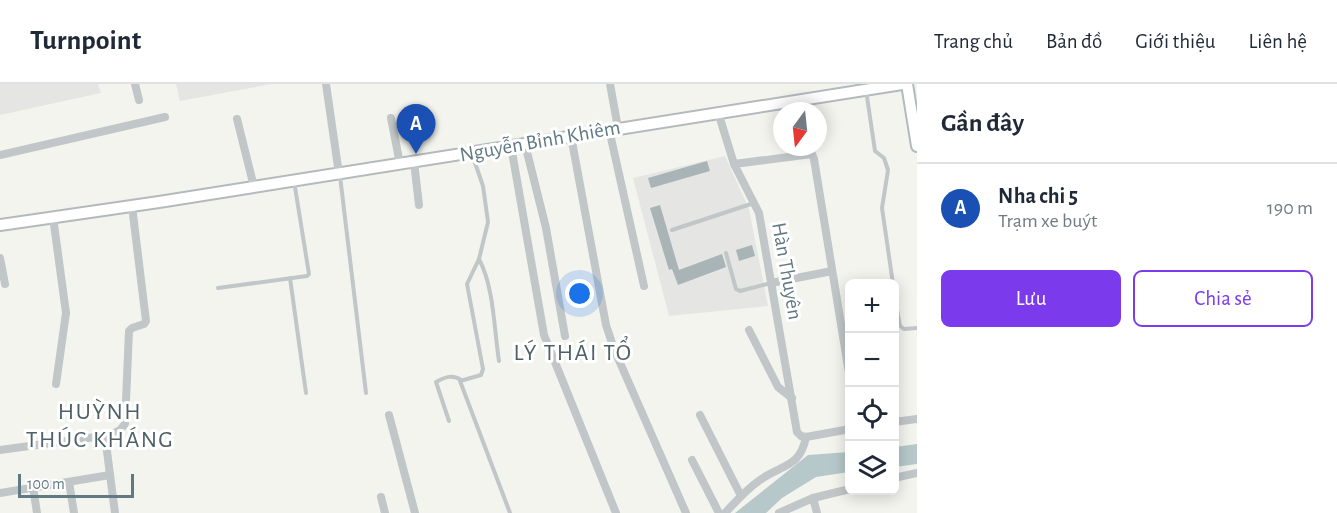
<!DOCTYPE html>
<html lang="vi">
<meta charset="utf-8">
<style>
:root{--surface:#fff;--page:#f2f2f3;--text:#1f2937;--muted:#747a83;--line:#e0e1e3;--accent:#7c3aed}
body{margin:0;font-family:"Alegreya Sans",sans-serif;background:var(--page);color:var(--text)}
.controls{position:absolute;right:18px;bottom:18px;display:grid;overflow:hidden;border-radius:9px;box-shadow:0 3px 15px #0003}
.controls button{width:54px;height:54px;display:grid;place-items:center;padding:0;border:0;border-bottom:2px solid var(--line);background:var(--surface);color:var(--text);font:30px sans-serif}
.compass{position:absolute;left:773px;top:18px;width:54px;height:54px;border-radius:50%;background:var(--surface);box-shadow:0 3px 15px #0003;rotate:195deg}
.scale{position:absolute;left:18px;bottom:15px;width:116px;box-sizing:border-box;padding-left:6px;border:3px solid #607983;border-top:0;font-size:16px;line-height:21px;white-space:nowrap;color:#607983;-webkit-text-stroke:4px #fff;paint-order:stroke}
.you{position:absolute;left:580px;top:210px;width:21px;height:21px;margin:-15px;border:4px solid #fff;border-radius:50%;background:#1a73e8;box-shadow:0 0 0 9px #1a73e833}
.badge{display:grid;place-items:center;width:39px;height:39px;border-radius:50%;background:var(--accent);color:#fff;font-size:20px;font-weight:700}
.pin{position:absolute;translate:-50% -50px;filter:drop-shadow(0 2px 3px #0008)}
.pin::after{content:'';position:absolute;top:32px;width:21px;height:18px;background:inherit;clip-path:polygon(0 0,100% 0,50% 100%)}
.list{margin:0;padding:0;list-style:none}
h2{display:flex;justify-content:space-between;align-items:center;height:78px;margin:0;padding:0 24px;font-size:26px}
h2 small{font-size:20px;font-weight:400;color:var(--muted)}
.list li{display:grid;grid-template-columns:39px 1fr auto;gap:18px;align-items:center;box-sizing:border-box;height:90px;padding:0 24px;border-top:2px solid var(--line)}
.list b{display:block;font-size:22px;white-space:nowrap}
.list p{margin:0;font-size:20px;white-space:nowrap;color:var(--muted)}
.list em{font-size:20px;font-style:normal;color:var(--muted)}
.actions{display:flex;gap:12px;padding:18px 24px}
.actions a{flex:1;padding:14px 0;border:2px solid var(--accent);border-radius:9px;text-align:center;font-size:21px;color:var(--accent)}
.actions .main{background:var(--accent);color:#fff}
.icon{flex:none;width:33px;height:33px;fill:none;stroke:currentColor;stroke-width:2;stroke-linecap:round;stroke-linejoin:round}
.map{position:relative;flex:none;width:917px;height:429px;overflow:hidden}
header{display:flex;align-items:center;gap:36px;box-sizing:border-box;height:84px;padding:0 30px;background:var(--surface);border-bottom:2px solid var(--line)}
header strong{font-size:28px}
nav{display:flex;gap:33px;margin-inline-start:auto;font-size:21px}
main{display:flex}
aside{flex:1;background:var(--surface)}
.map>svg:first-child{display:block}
.built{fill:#e5e5e3}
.water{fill:#b7c8ca}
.building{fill:#a9b4b7}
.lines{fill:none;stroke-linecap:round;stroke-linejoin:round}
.secondary-casing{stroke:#b3babd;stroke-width:14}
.lane{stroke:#c1c6c8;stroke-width:4}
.street{stroke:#c1c6c8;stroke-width:8}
.secondary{stroke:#fff;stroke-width:10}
.labels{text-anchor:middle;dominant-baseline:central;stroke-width:6;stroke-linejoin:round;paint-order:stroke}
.street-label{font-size:21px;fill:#607983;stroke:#fff}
.quarter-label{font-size:24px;letter-spacing:1.5px;fill:#4f6168;stroke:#fff}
</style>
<header>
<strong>Turnpoint</strong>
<nav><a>Trang chủ</a><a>Bản đồ</a><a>Giới thiệu</a><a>Liên hệ</a></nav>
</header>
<main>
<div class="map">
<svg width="917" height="429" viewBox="0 0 917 429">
<rect width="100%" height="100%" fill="#f4f4ef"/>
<g class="built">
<polygon points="0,0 98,0 101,9 0,31"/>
<polygon points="176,0 272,0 180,17"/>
<polygon points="725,72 749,125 768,222 669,232 633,94"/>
</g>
<g class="water">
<polygon points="917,360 917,380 895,383 895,363"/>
<polygon points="849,368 849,388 816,393 782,414 766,429 735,429 808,371"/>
</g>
<g class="building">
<polygon points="707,77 710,87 651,104 648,94"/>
<polygon points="660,121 679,186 722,170 726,183 678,201 672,185 669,186 650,124"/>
<polygon points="752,161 755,172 739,177 736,166"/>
</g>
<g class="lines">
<g class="secondary-casing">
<g id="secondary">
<polyline points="907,0 917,62"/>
<polyline points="0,141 159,118 902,0"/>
</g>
</g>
<g class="lane">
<polyline points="866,6 875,67 884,74 888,86 882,124 893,200"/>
<polyline points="472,70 483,102 488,138 479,175 467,200 483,285 481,291 460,297 510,429"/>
<polyline points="340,92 366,309"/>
<polyline points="672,146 754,119"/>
<polyline points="726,169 736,205 740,207 771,199"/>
<path d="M479,175C494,203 494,245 499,277"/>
<polyline points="290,194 306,309"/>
<polyline points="218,204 307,192 309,190 294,97"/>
<polyline points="894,209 900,242 904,245 917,244"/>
<path d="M449,337L436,298C445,293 453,290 461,296"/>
</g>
<g class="street">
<polyline points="135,0 139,16"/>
<polyline points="326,0 339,90"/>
<polyline points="610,0 618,44"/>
<polyline points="718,28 734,80 759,129 797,348 801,352 806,353 850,345"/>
<polyline points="391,34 400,80"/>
<polyline points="237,35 254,103"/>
<polyline points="609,45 644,202"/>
<polyline points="571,52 606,241 614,265 686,429"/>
<polyline points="525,60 546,144 565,252"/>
<polyline points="511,62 544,251 616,429"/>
<polyline points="0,71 165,33"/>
<polyline points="414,78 419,121"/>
<polyline points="734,80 812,70 814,75 850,295"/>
<polyline points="53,133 66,229 56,300"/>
<polyline points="0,174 5,200"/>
<polyline points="771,199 832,187"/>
<polyline points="749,246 778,303 792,314"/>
<polyline points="389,331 415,429"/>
<polyline points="700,331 741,412"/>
<polyline points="894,338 917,335"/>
<polyline points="105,352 115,429"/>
<polyline points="0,366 110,351 120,346 125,340 129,247 132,244 144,240 146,237 132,122"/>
<polyline points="692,376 719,429"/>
<polyline points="894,394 917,389"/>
<polyline points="69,398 74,429"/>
<polyline points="33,403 37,429"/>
<polyline points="0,409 110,391"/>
<polyline points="381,413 385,429"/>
<polyline points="813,414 817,429"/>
<path d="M725,429C736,417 747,405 760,396C782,380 800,384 806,353"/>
<polyline points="779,429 813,414 850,405"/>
</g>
<use href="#secondary" class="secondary"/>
</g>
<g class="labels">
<g class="street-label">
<text transform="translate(540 57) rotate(-10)">Nguyễn Bỉnh Khiêm</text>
<text transform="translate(787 187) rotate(80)">Hàn Thuyên</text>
</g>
<g class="quarter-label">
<text x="573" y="269">LÝ THÁI TỔ</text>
<text x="100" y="328">HUỲNH<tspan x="100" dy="28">THÚC KHÁNG</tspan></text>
</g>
</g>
</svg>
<div class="controls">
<button>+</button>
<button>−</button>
<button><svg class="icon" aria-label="locate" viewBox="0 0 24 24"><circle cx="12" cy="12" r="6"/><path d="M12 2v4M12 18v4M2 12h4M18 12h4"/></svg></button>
<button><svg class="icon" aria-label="layers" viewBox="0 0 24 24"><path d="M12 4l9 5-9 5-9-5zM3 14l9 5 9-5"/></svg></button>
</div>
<svg class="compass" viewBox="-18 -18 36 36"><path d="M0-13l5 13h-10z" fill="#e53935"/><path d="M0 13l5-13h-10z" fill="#747a83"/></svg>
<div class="scale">100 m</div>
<div class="you"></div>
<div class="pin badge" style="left:416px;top:70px;background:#1a4fb4">A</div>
</div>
<aside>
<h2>Gần đây<small></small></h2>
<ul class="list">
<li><span class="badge" style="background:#1a4fb4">A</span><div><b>Nha chi 5</b><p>Trạm xe buýt</p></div><em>190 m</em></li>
</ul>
<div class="actions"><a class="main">Lưu</a><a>Chia sẻ</a></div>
</aside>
</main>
